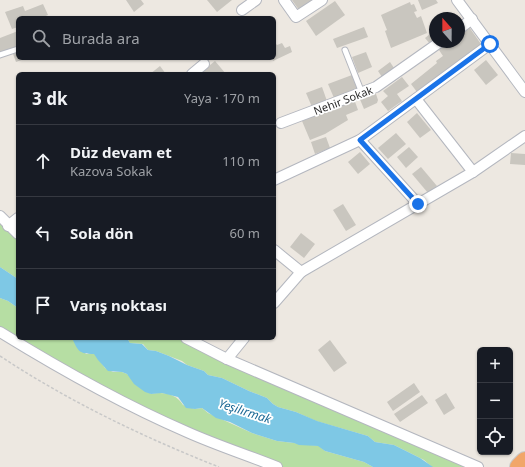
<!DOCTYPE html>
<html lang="tr">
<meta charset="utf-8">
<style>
:root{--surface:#171b24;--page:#242831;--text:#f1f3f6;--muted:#9ea1a6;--line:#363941}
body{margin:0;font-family:"Noto Sans",sans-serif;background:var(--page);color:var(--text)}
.controls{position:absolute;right:12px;bottom:12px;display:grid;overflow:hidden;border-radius:6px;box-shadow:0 1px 3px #0004}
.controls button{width:36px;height:36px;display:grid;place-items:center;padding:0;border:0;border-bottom:1px solid var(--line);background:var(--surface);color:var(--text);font:20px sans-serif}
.compass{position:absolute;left:429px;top:12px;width:36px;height:36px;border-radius:50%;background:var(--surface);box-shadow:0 1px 3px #0004;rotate:339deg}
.stop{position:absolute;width:12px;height:12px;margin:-9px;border:3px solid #1a73e8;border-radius:50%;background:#fff}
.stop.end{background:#1a73e8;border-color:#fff;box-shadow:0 1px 4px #0008}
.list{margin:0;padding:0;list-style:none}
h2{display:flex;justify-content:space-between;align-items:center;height:52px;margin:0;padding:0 16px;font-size:17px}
h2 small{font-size:13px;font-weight:400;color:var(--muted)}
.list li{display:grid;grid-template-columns:26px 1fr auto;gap:12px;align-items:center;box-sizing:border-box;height:72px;padding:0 16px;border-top:1px solid var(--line)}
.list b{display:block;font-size:15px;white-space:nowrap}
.list p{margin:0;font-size:13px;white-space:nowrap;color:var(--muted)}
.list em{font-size:13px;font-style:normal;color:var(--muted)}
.icon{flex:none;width:22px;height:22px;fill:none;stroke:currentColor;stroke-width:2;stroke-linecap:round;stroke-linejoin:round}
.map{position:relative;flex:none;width:525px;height:467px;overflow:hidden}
.search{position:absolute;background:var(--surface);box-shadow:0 1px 3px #0004;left:16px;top:16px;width:260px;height:44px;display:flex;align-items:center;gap:10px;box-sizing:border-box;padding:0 14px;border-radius:6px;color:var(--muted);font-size:15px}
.panel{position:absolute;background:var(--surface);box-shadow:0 1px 3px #0004;left:16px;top:72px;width:260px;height:268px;border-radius:6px}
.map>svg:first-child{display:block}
.green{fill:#b6dea3}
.water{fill:#7ec8e5}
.building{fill:#c9c6bf}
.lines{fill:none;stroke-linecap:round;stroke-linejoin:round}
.lane-casing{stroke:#b4b7bf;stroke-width:7}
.street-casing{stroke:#b4b7bf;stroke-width:12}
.highway-casing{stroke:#c8c8c8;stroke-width:20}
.path{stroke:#c8c8c8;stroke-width:1.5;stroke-dasharray:3 2;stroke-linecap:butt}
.lane{stroke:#fff;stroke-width:5}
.street{stroke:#fff;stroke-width:10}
.highway{stroke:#f1a669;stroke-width:18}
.route{stroke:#1a73e8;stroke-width:5}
.labels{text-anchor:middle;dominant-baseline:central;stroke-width:3.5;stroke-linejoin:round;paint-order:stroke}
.street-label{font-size:11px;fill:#2d2d2d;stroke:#fff}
.water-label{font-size:12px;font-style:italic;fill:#1a6894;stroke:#fff}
</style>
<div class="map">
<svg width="525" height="467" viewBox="0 0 525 467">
<rect width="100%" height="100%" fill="#ede8e1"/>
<g class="green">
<polygon points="0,216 18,234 18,279 0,267"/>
<path d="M0,298L8,301L18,308V338H72L74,341L86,354L94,353L105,368L113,372H122L127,374L151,394C163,391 177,394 183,405L195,409L202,408L208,413L252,433L277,441L319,446L325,451L364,462L373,467H277L188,433L0,332Z"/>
<polygon points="127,338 186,338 478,467 432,467 424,460 394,445 375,442 368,436 316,421 296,412 278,407 273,404 267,398 257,394 249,391 222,378 208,375 204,371 187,365 182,361 156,351 148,350 143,344 130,343"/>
</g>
<g class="water">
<polygon points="0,267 18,279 18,308 8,301 0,298"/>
<path d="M72,338H127L130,343L142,344L148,350L156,351L169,356L187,365L204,371L208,375L222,378L249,391L257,394L267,398L273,404L278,407L296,412L317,421L368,436L375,442L394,445L420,458L433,467H373L364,462L325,451L318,446L299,445L294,443L277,441L252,433L230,422L216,418L202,408L195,409L186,408L178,397L162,393L151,394L145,392L134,384L127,374L122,372L108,371L98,360L94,354C79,354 78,351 72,338Z"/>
</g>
<g class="building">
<polygon points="126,0 141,0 144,4 134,12"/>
<polygon points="207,0 232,0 217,12"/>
<polygon points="292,0 313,0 299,10"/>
<polygon points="418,0 436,0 438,3 422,10"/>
<polygon points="335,1 345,15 316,36 306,21"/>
<polygon points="410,2 411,5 414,4 417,11 414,12 417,18 421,16 427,33 391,48 385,31 387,30 381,15"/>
<polygon points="43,4 48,15 41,18 18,18 18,27 12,29 5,12 23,6 25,11"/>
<polygon points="364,27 368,37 337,48 333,39"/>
<polygon points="469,27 481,44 417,92 411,84 437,63 436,61 443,56 439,50 450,42 459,42 459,35"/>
<polygon points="435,30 435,40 430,44 425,38"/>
<polygon points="18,31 18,46 0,52 0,38"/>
<polygon points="282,43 285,48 290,46 292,52 273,61 272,58 274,58 274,45 276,44 277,45"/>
<polygon points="18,52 18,58 27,58 16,62 13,54"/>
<polygon points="366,52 372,67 358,73 352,57"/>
<polygon points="486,60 498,75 486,85 474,70"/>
<polygon points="215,61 226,74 199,74"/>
<polygon points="390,62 394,68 382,77 378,71"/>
<polygon points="160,66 166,74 150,74"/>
<polygon points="352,75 358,89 334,98 328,84"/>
<polygon points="402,77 409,86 397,94 402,101 388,111 381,102 388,96 383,91"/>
<polygon points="322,87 327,101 312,107 306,93"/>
<polygon points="375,91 378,100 377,103 364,109 359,97"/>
<polygon points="354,99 358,110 346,115 348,120 325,134 310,140 302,121"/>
<polygon points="417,113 431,130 420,138 407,122"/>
<polygon points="396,133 406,144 388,159 378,148"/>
<polygon points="326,137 330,148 315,154 311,142"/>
<polygon points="409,147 418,157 406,168 397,157"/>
<polygon points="360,152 370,164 358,174 348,162"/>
<polygon points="511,153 525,154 525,165 510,164"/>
<polygon points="421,167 437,186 428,193 412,174"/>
<polygon points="343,204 356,225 346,231 333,210"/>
<polygon points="301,233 315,244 304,258 290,247"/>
<polygon points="330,340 347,363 334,372 318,350"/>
<polygon points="414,383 420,392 393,411 387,402"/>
<polygon points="446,393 455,408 444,415 435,400"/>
<polygon points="422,395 428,403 400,422 394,414"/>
</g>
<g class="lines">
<g class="lane-casing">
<g id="lane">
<polyline points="345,50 362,93"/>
<polyline points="0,55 18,49"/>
</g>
</g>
<g class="street-casing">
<g id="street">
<polyline points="284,0 296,17 322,0"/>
<polyline points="457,0 525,92"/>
<polyline points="242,10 256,0"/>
<polyline points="459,29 472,19"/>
<polyline points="192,74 204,64"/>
<polyline points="416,99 473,172"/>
<polyline points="281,123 376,87 440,42"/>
<polyline points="360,140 418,204"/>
<polyline points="274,180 360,140 490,44"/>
<polyline points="0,216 18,234"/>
<polyline points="8,226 18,218"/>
<polyline points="274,250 301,272 274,303"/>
<polyline points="301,272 473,172 525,136"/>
<path d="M0,332C60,369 122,404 187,432C216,445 247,455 277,467"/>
<polyline points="186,338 227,359 478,467"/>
<polyline points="227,359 244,338"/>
</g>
</g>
<g class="highway-casing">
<polyline id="highway" points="519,467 525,461"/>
</g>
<path class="path" d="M0,356C68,401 143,437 219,467"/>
<use href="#lane" class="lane"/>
<use href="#street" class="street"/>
<use href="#highway" class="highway"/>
</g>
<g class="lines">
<polyline class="route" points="418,204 360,140 490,44"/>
</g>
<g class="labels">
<g class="street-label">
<text transform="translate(343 100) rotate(-21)">Nehir Sokak</text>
</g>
<g class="water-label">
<text transform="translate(245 411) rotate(18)">Yeşilırmak</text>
</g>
</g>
</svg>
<div class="controls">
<button>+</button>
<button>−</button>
<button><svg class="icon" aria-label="locate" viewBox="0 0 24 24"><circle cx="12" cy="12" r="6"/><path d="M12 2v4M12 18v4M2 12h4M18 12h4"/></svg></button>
</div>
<svg class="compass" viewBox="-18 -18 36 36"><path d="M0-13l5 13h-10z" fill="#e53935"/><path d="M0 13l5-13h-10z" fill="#9ea1a6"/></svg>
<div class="stop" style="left:490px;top:44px"></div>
<div class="stop end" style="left:418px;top:204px"></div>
<div class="search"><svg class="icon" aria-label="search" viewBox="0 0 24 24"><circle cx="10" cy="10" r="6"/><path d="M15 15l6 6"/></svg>Burada ara</div>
<section class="panel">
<h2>3 dk<small>Yaya · 170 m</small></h2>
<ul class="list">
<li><svg class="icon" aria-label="ahead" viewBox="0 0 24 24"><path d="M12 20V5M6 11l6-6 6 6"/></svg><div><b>Düz devam et</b><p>Kazova Sokak</p></div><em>110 m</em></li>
<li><svg class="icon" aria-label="left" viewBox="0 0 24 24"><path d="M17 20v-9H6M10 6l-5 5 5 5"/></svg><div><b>Sola dön</b></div><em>60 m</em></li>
<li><svg class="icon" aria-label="arrive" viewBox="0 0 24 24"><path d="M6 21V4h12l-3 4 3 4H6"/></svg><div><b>Varış noktası</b></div></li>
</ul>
</section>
</div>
